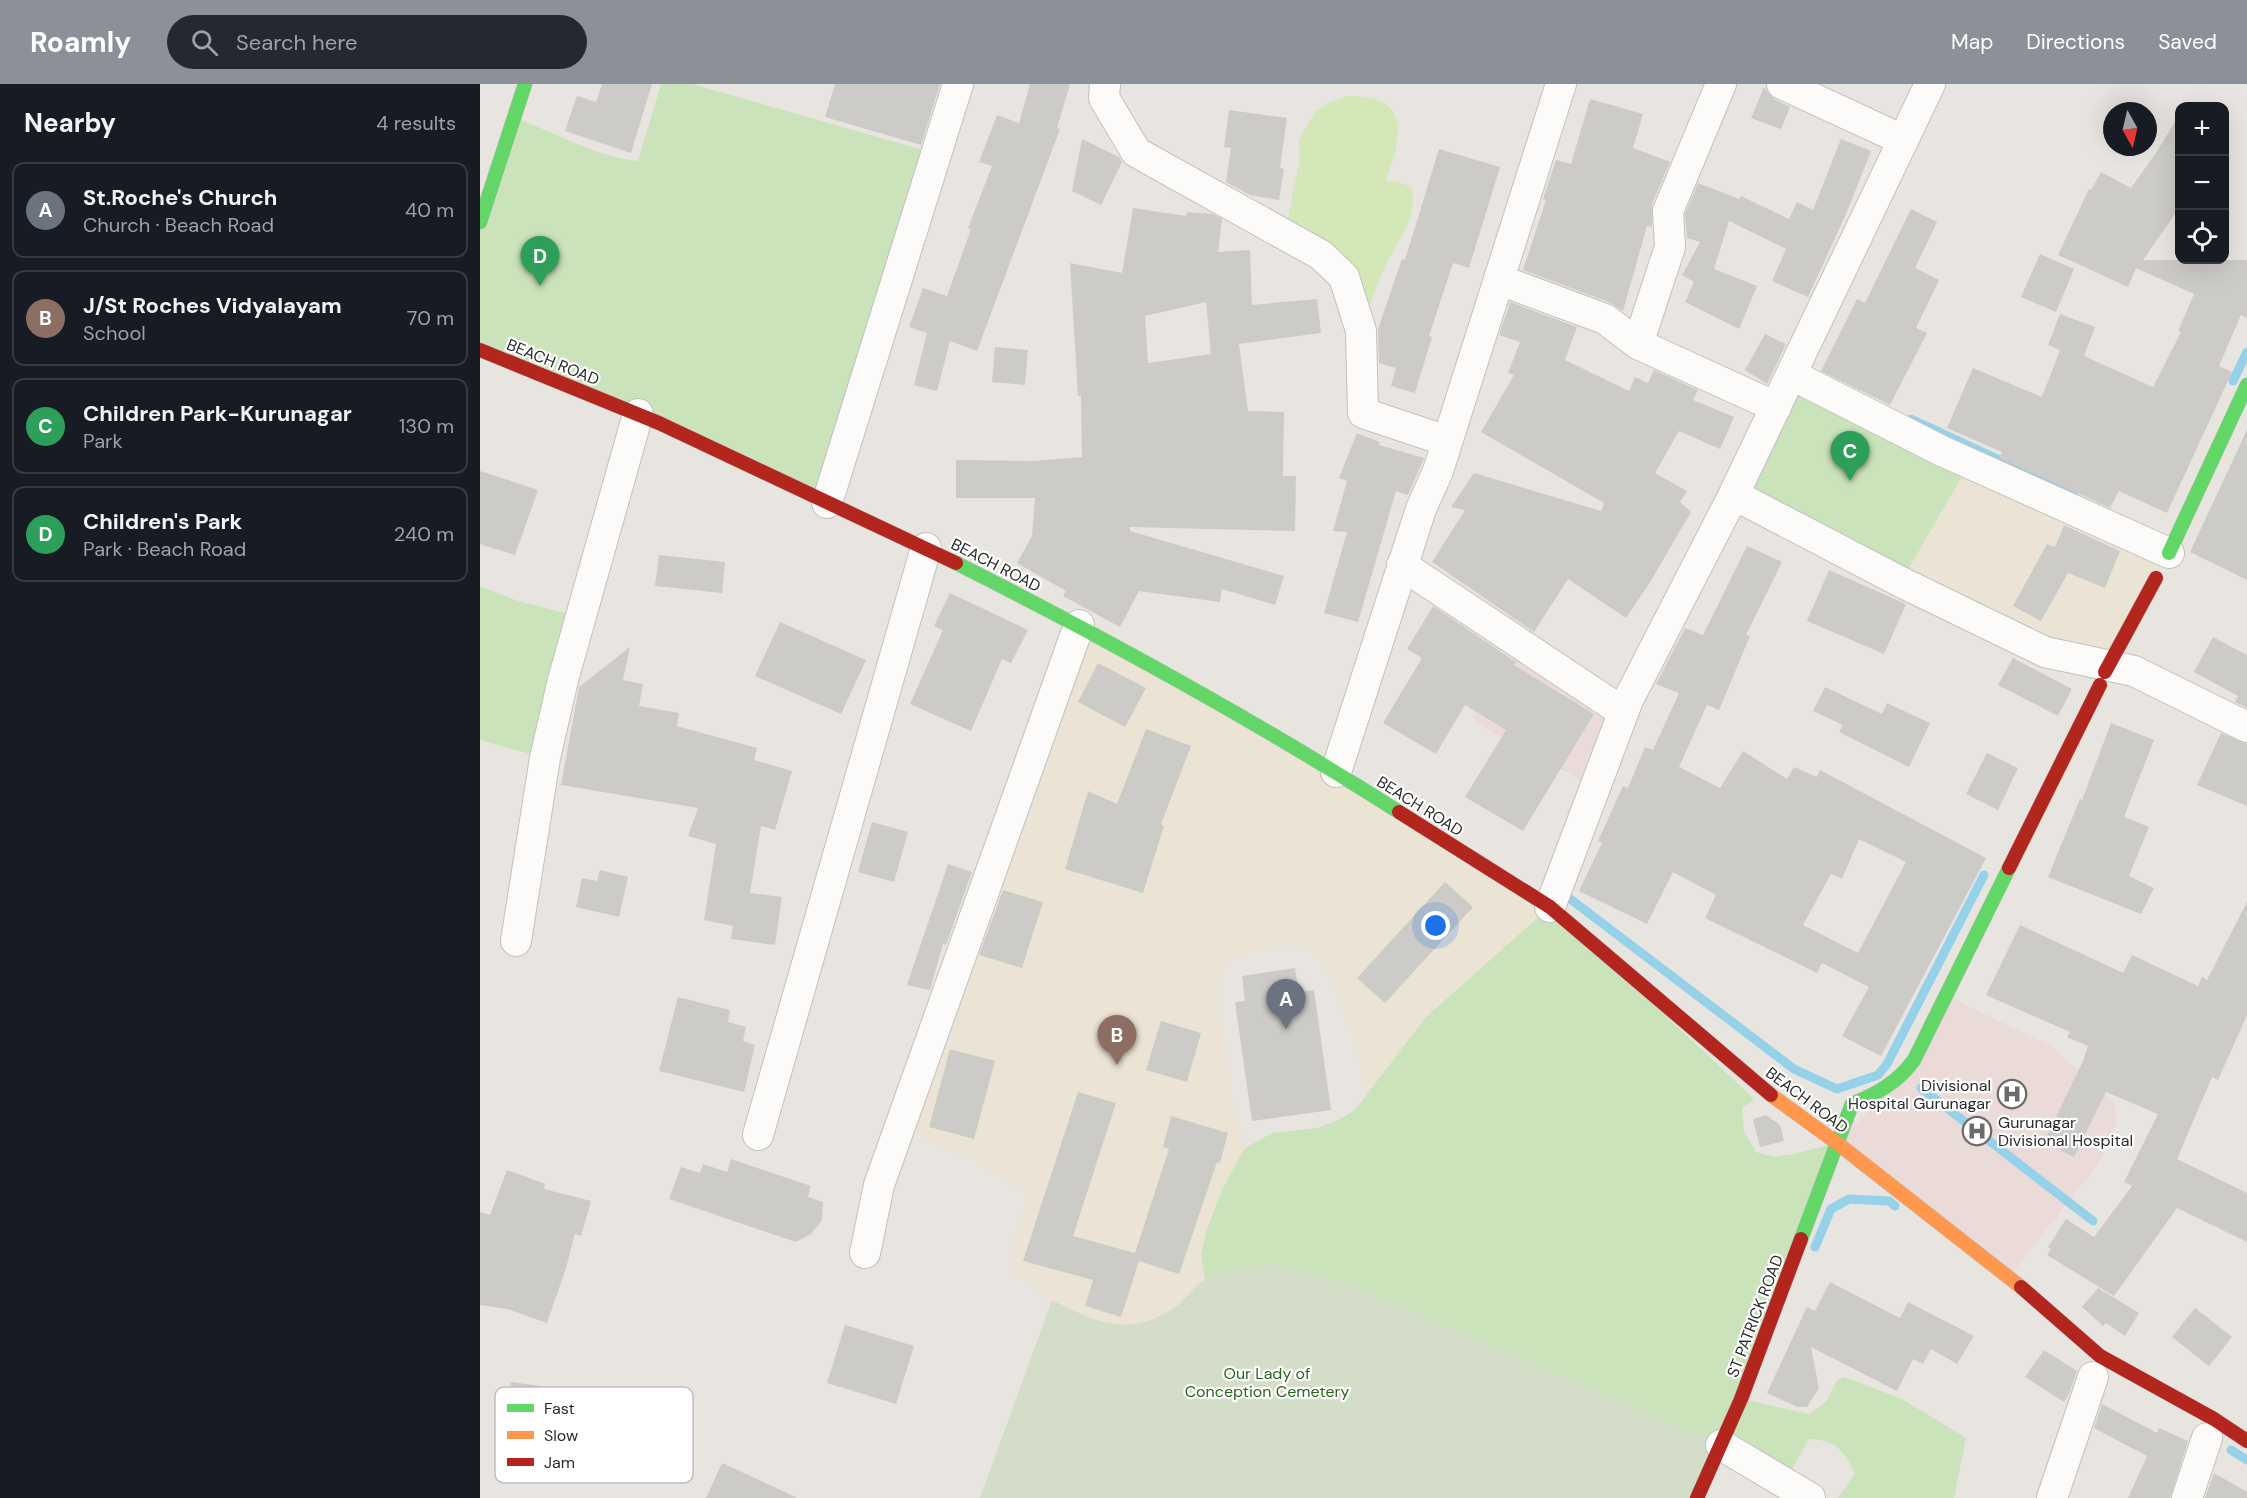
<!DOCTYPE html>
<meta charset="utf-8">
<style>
:root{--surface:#171b24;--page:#242831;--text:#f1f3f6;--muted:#9ea1a6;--line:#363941;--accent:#8c9099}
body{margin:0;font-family:"DM Sans",sans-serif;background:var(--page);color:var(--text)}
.controls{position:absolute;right:18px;top:18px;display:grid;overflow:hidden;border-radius:12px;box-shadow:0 6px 24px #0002}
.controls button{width:54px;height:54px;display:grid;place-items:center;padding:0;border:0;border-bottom:2px solid var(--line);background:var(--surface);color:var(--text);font:30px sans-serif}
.compass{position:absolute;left:1623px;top:18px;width:54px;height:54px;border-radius:50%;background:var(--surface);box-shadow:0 6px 24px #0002;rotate:172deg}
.you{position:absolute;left:956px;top:842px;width:21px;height:21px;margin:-15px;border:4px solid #fff;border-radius:50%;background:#1a73e8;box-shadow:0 0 0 9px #1a73e833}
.badge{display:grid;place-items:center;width:39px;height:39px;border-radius:50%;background:var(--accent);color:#fff;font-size:20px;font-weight:700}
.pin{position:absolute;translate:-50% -50px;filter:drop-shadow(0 2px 3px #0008)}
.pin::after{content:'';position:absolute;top:32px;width:21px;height:18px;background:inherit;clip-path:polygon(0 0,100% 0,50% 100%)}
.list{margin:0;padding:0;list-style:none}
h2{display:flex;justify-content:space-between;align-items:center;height:78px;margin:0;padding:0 24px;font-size:26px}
h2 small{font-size:20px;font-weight:400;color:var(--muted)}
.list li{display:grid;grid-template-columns:39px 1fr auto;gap:18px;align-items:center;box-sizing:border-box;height:96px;margin:0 12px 12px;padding:0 12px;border:2px solid var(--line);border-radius:12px}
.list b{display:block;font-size:22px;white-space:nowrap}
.list p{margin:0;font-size:20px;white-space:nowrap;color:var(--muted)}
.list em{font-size:20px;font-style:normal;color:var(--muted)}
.icon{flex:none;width:33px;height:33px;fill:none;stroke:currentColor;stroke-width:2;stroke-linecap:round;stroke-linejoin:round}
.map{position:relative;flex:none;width:1767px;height:1414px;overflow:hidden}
header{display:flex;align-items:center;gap:36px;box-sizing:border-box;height:84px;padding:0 30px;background:var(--accent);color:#fff}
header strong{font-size:28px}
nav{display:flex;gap:33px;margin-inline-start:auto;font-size:21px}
.search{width:420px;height:54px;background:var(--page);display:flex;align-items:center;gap:15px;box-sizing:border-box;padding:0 21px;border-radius:33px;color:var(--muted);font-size:22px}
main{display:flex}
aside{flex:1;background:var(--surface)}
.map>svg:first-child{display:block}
.education{fill:#ebe4d5}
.medical{fill:#eadbd9}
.green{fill:#cae3ba}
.cemetery{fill:#d4ddc8}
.pitch{fill:#d4e7b7}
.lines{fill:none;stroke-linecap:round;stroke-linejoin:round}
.stream{stroke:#95d1e8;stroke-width:9}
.building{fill:#cdcbc7;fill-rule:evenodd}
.street-casing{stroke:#c2c1c1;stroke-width:32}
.fast-casing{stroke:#c2c1c1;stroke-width:15}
.slow-casing{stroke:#c2c1c1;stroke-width:15}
.jam-casing{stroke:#c2c1c1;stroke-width:15}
.street{stroke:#fcfbfa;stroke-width:30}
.fast{stroke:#63d668;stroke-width:14}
.slow{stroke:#ff974d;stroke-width:14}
.jam{stroke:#b3261e;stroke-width:14}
.labels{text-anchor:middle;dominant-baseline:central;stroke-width:4.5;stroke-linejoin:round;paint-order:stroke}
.street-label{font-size:16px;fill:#2a2a2a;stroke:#fff}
.poi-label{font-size:16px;fill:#2a2a2a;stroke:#fff;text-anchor:end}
.park-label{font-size:16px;fill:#29661b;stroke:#fff}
.key{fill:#fff;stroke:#bfbfbf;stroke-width:1.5}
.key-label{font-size:16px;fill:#2a2a2a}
</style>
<header>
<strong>Roamly</strong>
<div class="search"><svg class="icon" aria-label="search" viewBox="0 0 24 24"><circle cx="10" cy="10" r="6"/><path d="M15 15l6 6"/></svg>Search here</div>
<nav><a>Map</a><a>Directions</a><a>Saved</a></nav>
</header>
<main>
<aside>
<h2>Nearby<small>4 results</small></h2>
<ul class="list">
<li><span class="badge" style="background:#6b7280">A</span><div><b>St.Roche's Church</b><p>Church · Beach Road</p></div><em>40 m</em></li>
<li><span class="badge" style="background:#8d6e63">B</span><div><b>J/St Roches Vidyalayam</b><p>School</p></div><em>70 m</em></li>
<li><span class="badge" style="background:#2e9e5b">C</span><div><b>Children Park-Kurunagar</b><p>Park</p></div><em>130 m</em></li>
<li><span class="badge" style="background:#2e9e5b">D</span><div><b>Children's Park</b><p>Park · Beach Road</p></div><em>240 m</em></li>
</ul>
</aside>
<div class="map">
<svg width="1767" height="1414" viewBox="0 0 1767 1414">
<rect width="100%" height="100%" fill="#e8e5e0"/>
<g class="education">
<polygon points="1489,380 1689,469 1628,581 1421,498"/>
<polygon points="599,541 1070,823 945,934 885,1012 877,964 860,915 850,890 833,867 824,863 810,861 785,865 764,869 745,881 740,902 739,925 753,1019 764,1065 742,1106 726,1148 721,1171 725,1195 699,1220 667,1239 644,1241 619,1237 595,1228 572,1216 535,1189 531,1166 549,1110 493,1075 419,1044"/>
</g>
<g class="medical">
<polygon points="1042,568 1143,628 1115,703 1014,650 992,633 1019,583"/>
<polygon points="1466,911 1571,962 1634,1019 1637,1036 1629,1059 1615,1084 1529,1193 1357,1059 1412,1003"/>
</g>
<g class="green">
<path d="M181,0H212L443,66L347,419L0,266V138L34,34C75,47 114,73 158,77Z"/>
<polygon points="1312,291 1489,380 1421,498 1260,414"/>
<polygon points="0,502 38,517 101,533 65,674 0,656"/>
<path d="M1070,823L1274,1015L1262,1024L1264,1047L1276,1068L1294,1073L1313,1070L1357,1059L1262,1315L1329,1330L1346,1318L1357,1296L1365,1293L1424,1316L1486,1354L1474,1414H1358L1375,1389C1364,1366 1355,1356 1329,1355L1305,1398L1241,1361L879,1204L788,1179L725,1195L721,1171L726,1148L742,1106L764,1065L792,1049L837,1044L858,1036L875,1026L945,934Z"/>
</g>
<path class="cemetery" d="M788,1179L879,1204L1241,1361L1217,1414H500L572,1216C619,1240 653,1255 699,1220C708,1213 716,1200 726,1195C739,1188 773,1183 788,1179Z"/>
<path class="pitch" d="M868,12C932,12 922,50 906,96L925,100L932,106C937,135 918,156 906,180C896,201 889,225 881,247L864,193L804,153L819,79V56L835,28L850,18Z"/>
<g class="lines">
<g class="stream">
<polyline points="1753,297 1767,268"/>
<polyline points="1431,335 1593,410"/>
<polyline points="1087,806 1085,811 1314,985 1357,1005 1398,991 1407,980 1504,791"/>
<polyline points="1441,1004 1613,1137"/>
<polyline points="1335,1163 1351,1125 1369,1115 1409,1117 1415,1122"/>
<polyline points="1751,1366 1767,1376"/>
</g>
</g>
<g class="building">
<polygon points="122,0 172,0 151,69 85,47 97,12 116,18"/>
<polygon points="355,0 460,0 441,61 345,33"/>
<polygon points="550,0 590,0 577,44 580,45 497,267 470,257 457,307 434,301 447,249 429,243 443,204 467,212 491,145 488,144 512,82 499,78 517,31 539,39"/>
<polygon points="1284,3 1294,15 1310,23 1301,45 1271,34"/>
<polygon points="1110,15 1163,30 1153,64 1190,78 1172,120 1172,143 1167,142 1143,227 1131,219 1043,186 1066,116 1063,115 1076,76 1091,80"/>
<polygon points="749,26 807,34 800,84 804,85 799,116 770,111 746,98 751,64 744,63"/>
<polygon points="1700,29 1700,123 1663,176 1767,176 1767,234 1761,231 1739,282 1752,288 1687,429 1639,407 1630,424 1519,374 1522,368 1467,344 1493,284 1562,313 1580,266 1568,261 1580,230 1615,243 1604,272 1673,303 1701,248 1698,247 1714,210 1656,184 1648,203 1578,171 1609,105 1611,106 1621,88 1651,104 1678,66"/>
<polygon points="602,55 639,73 642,78 621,121 592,107"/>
<polygon points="1361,55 1391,67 1366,130 1328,213 1292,197 1306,165 1249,137 1234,185 1277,202 1259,245 1205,218 1214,198 1202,191 1220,158 1207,154 1205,130 1218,99 1259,115 1261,112 1309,135 1317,118 1333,126"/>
<polygon points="959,65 1020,83 989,184 973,179 949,252 952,253 935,309 911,302 916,284 899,279 898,245 922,175 925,176"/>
<path d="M653,124L706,132L707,128L733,130L742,135L738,168L770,166L772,221L837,215L841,249L759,260L768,327L804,328L803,392H816L815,447L650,443V447L804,492L795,521L742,505L740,518L659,507L640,543L583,512L586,507L537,479L552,452L555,414H476V376L553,377L602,373L601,312H598L590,179L642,189ZM726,218L731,270L668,279L665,232Z"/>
<polygon points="1431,125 1457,138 1435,184 1459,196 1436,244 1447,249 1410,321 1341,287 1377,215 1385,219"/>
<polygon points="1560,170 1594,185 1576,228 1541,213"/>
<polygon points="1030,218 1097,243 1085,276 1149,307 1155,293 1168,299 1174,286 1218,306 1213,316 1254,333 1240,365 1199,347 1175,389 1207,407 1200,418 1211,428 1169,500 1146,534 1088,495 1054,548 952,478 985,426 971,423 994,389 1121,427 1124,419 1001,348 1034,291 1028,289 1040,258 1019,251"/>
<polygon points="1285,250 1306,260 1287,300 1265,286"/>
<polygon points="515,263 548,266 545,301 512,298"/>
<polygon points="1767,346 1767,496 1710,468"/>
<polygon points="877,349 900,358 899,361 944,374 928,411 916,407 878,538 844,529 867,448 853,447 867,397 859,394"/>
<polygon points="0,387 58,406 35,471 0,460"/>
<polygon points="1584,441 1640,467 1625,504 1588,489 1561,537 1533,522 1567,460 1575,463"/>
<path d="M1267,462L1302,478L1266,551L1270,552L1239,626L1227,621L1199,683L1240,704L1263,667L1307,695L1314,683L1337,693L1340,686L1506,774L1401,972L1362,952L1389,903L1342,879L1337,889L1225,834L1236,811L1193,788L1167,840L1099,807L1122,759L1118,757L1143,702L1148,704L1165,663L1173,666L1199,609L1176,600L1205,544L1223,551ZM1379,755L1426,778L1378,869L1323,841L1351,790L1362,795Z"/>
<polygon points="179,471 245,478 242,509 175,502"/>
<polygon points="1349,486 1426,520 1404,570 1327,537"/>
<polygon points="470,509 548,546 531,579 522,575 491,647 430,620 463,546 454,542"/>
<polygon points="953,522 1036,578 1034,581 1114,630 1043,747 985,713 1026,646 985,621 956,670 903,639 942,574 927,565"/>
<polygon points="300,538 386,576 361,630 275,592"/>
<polygon points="1733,553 1767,571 1767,624 1755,618 1758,612 1714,588"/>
<polygon points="150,563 143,596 163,600 159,622 199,629 197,642 277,664 274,676 312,687 295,746 281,742 270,809 302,813 295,861 251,855 253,842 224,836 236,760 208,752 218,724 81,701 99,603"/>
<polygon points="1533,574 1592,605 1578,632 1518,601"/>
<polygon points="618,579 666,604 645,643 598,618"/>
<polygon points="1345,603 1402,630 1407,619 1450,639 1429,683 1359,648 1363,641 1333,627"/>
<polygon points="1631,639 1674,656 1644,733 1669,743 1649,792 1674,804 1661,830 1568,793 1600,715 1602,716"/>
<polygon points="666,645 711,662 681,740 684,742 663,809 585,785 608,707 637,720"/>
<polygon points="1741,649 1767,660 1767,722 1717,701"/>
<polygon points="1507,669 1538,684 1518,726 1486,710"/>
<polygon points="392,738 428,748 414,798 378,788"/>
<polygon points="468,780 492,788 466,861 463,860 450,906 427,901"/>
<polygon points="120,786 148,793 139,833 96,823 102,794 117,797"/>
<polygon points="965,798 993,823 905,919 877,894"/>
<polygon points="523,806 563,818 542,884 499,871"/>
<polygon points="1767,818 1767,931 1738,996 1732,993 1697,1075 1767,1109 1767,1158 1697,1124 1634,1212 1567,1171 1571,1165 1568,1163 1586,1135 1614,1153 1652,1102 1644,1098 1678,1030 1626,1008 1594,1073 1564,1058 1603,977 1608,962 1587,953 1590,948 1506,911 1540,841 1643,889 1652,871 1718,902 1722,893 1727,896"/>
<polygon points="815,884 819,908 834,906 851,1026 772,1037 755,918 765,917 762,892"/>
<polygon points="198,913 250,926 248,938 266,943 263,957 275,961 264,1008 179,987"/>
<polygon points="681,937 721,949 707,998 666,986"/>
<polygon points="470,965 515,977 494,1055 449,1043"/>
<polygon points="598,1008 636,1019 593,1152 655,1169 689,1065 683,1063 691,1032 748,1049 740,1079 737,1078 699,1190 659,1177 641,1233 605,1222 613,1196 543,1177"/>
<polygon points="1286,1031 1300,1041 1304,1057 1280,1063 1273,1035"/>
<polygon points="251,1075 331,1102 328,1113 343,1118 342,1136 331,1150 316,1158 189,1115 201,1083 220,1089 223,1080 247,1088"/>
<polygon points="27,1086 65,1100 64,1105 111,1117 101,1152 95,1150 86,1184 67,1239 27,1225 0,1221 0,1128 10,1131"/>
<polygon points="1350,1198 1420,1234 1428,1218 1494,1252 1477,1280 1451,1265 1443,1280 1433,1275 1417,1307 1331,1263 1339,1304 1327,1323 1317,1323 1287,1309 1327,1223 1335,1227"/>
<polygon points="1618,1204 1659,1229 1645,1252 1626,1239 1623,1242 1602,1223"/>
<polygon points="1715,1224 1752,1253 1729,1282 1692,1253"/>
<polygon points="365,1241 434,1262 416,1320 347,1299"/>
<polygon points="1564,1266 1597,1287 1589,1310 1584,1318 1545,1293"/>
<polygon points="31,1298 68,1303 63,1342 25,1337"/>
<polygon points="1622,1320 1677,1349 1679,1344 1708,1357 1690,1414 1648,1414 1667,1372 1614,1344"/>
<polygon points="242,1379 318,1414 226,1414"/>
<polygon points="1734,1389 1767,1408 1767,1414 1725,1414"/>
</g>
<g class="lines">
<g class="street-casing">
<g id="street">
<polyline points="625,0 624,14 656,68 841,171 864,193 881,247 883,329 967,357"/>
<polyline points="1302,0 1423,56"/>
<polyline points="1020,196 1125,235 1158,260 1296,323"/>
<polyline points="1158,260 1190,163 1188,127 1241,0"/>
<polyline points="1312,291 1462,367 1689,469"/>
<polyline points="1252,414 1260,414 1421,498 1565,568 1654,587 1767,643"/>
<polyline points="347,419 478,0"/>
<polyline points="922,481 1143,628"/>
<polyline points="856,688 941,425 958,387 1081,0"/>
<polyline points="1070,823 1148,616 1252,414 1450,0"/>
<polyline points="36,857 65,674 83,596 158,330"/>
<polyline points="278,1051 446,464"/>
<polyline points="385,1169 399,1101 599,541"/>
<polyline points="1241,1361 1330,1414"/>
<polyline points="1572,1414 1613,1293"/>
<polyline points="1707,1414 1727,1354"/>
</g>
</g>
<g class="fast-casing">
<g id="fast">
<polyline points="0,138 45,0"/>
<polyline points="1689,469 1767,301"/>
<path d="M476,479C627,555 776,637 919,728"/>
<path d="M1321,1155L1372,1020C1398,1009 1417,999 1434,976L1529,784"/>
</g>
</g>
<g class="slow-casing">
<polyline id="slow" points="1291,1011 1357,1059 1541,1203"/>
</g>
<g class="jam-casing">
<g id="jam">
<polyline points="0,266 179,339 476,479"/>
<polyline points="1625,588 1676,494"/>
<polyline points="919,728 1070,823 1291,1011"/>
<polyline points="1529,784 1620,601"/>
<polyline points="1541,1203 1620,1272 1734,1335 1767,1357"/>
<polyline points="1217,1414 1261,1315 1321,1155"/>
</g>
</g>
<use href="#street" class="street"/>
<use href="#fast" class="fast"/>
<use href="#slow" class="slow"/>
<use href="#jam" class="jam"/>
</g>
<defs>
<g id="hospital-ring" transform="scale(1.5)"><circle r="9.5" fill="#fff" stroke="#6c6b6a" stroke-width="1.5"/><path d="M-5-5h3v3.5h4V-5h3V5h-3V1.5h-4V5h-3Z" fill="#6c6b6a"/></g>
</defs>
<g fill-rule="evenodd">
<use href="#hospital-ring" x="1532" y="1010"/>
<use href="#hospital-ring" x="1497" y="1047"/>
</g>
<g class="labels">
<g class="street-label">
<text transform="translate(73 278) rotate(22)">BEACH ROAD</text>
<text transform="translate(516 481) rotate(27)">BEACH ROAD</text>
<text transform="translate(940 722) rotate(32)">BEACH ROAD</text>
<text transform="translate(1327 1016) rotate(37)">BEACH ROAD</text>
<text transform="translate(1275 1232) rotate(-69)">ST PATRICK ROAD</text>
</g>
<g class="poi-label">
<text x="1511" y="1001">Divisional<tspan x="1511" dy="18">Hospital Gurunagar</tspan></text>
<text x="1518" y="1038" text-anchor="start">Gurunagar<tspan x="1518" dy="18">Divisional Hospital</tspan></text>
</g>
<g class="park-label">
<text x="787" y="1289">Our Lady of<tspan x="787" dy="18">Conception Cemetery</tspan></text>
</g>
</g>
<rect x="15" y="1303" width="198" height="96" rx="9" class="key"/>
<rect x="27" y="1320" width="27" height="8" fill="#63d668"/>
<rect x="27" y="1347" width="27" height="8" fill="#ff974d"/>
<rect x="27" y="1374" width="27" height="8" fill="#b3261e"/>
<g class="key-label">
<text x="64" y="1330">Fast</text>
<text x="64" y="1357">Slow</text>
<text x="64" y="1384">Jam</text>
</g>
</svg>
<div class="controls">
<button>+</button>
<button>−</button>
<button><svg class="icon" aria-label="locate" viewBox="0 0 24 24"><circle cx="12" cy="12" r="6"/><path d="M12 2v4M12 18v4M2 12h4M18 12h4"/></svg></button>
</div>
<svg class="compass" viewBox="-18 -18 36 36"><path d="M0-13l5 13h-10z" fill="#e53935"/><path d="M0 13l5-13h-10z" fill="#9ea1a6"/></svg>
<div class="you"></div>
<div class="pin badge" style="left:806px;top:945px;background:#6b7280">A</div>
<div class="pin badge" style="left:637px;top:981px;background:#8d6e63">B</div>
<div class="pin badge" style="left:1370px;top:397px;background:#2e9e5b">C</div>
<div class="pin badge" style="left:60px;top:202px;background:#2e9e5b">D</div>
</div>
</main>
